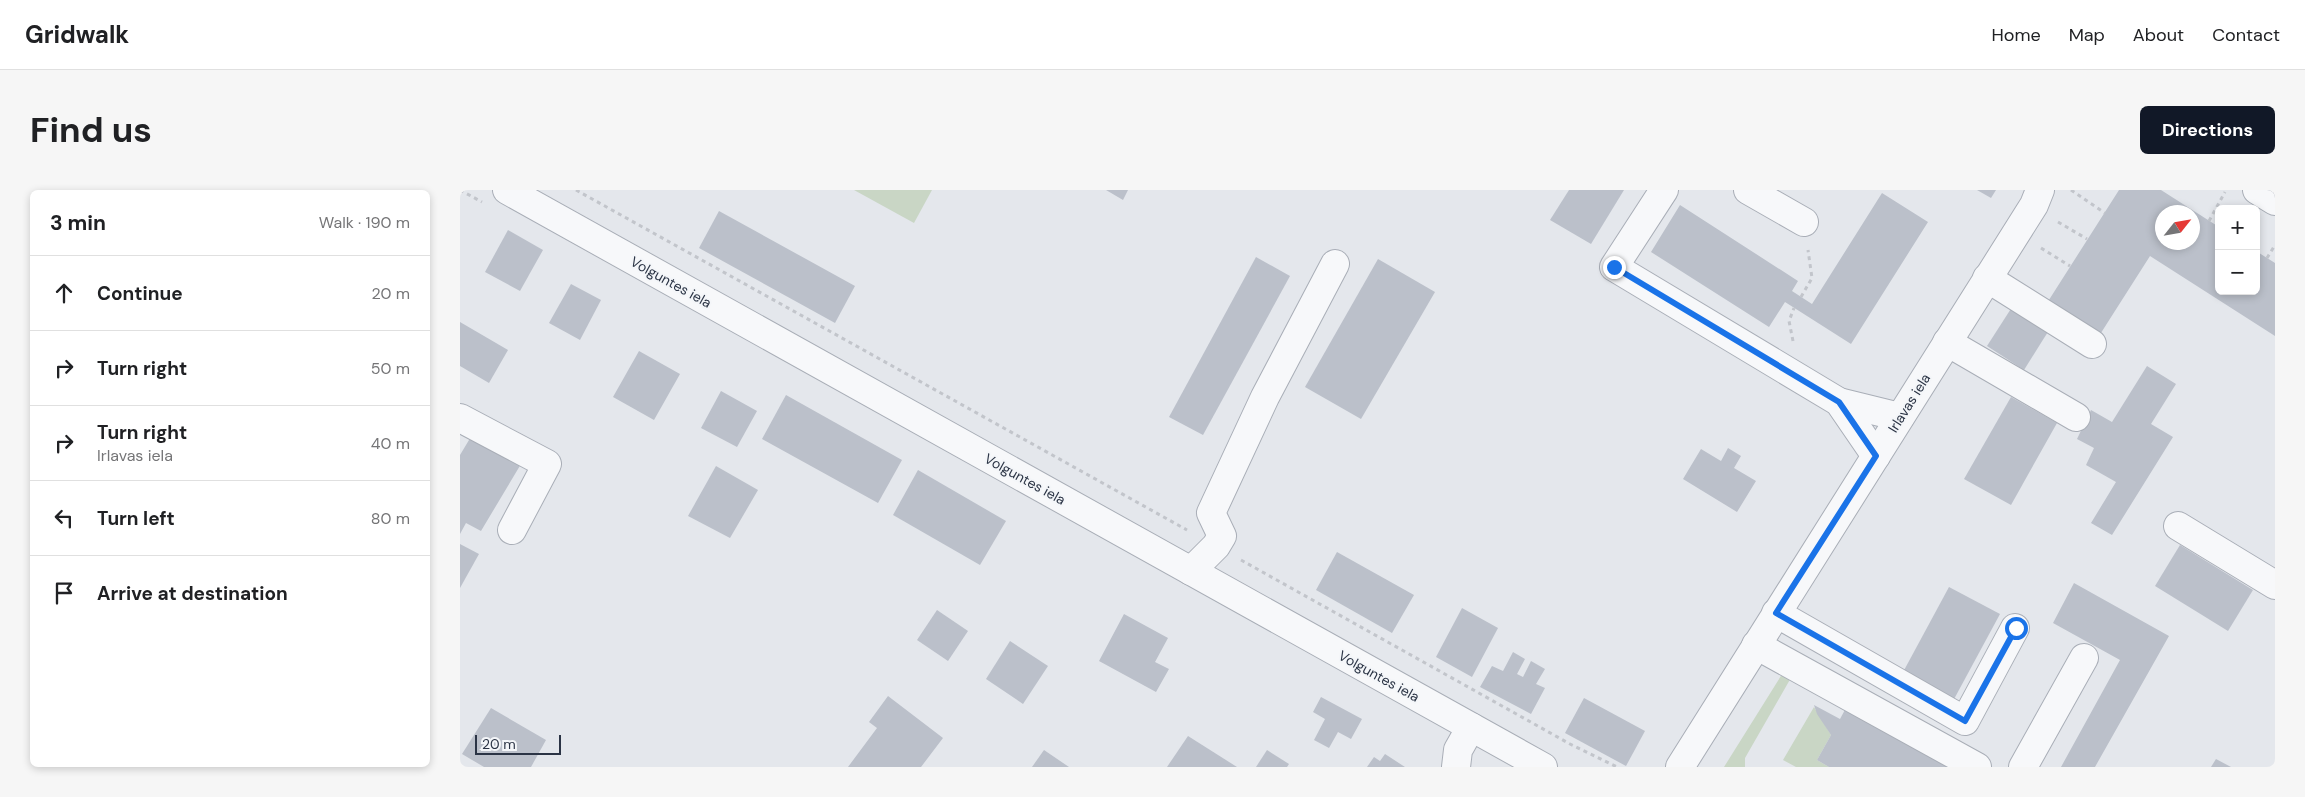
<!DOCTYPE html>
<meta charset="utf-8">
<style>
:root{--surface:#fff;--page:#f6f6f6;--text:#202124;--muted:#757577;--line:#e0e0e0;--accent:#111827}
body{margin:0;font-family:"DM Sans",sans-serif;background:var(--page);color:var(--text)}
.controls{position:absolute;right:15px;top:15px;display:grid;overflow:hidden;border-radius:8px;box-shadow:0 2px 8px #0003}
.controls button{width:45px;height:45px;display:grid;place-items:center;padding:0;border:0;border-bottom:1px solid var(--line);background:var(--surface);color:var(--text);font:25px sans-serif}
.compass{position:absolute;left:1695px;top:15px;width:45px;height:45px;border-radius:50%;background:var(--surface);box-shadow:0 2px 8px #0003;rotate:59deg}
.scale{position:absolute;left:15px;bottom:12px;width:86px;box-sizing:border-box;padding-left:5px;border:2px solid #2b3445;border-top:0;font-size:14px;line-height:18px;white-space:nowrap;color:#2b3445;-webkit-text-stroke:4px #f4f6f9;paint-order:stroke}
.stop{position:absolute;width:15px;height:15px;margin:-11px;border:4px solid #1a73e8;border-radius:50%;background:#fff}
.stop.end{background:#1a73e8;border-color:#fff;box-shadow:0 1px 5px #0008}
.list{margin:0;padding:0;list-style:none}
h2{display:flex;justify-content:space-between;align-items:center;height:65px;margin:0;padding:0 20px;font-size:21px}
h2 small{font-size:16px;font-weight:400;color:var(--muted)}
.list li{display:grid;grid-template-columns:32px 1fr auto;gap:15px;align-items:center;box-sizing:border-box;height:75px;padding:0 20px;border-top:1px solid var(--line)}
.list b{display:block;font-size:19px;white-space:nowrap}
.list p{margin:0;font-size:16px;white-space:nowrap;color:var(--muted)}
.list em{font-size:16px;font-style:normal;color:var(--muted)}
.icon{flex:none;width:28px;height:28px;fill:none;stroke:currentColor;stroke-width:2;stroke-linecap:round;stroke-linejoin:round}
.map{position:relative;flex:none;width:1815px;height:577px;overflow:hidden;border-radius:8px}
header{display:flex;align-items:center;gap:30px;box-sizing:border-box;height:70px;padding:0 25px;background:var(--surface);border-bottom:1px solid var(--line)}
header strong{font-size:24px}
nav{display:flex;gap:28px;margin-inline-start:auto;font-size:18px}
.intro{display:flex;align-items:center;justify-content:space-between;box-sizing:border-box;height:120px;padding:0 30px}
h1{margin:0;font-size:35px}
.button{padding:12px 22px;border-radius:8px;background:var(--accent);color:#fff;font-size:18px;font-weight:700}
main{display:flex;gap:30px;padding:0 30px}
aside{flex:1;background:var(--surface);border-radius:8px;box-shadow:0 2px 8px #0003}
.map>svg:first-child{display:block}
.green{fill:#c9d6c5}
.building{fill:#bbc0ca;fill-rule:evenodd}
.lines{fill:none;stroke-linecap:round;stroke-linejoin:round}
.minor-casing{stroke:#a9aeb7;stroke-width:30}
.path{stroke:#c2c5cb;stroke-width:3;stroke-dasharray:4 4;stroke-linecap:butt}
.minor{stroke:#f7f8fa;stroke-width:28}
.route{stroke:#1a73e8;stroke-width:6}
.labels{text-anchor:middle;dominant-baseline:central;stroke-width:4;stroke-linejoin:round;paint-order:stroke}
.street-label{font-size:14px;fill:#2b3445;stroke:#f4f6f9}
</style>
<header>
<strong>Gridwalk</strong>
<nav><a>Home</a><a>Map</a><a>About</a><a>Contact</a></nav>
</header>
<div class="intro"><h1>Find us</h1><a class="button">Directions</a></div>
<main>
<aside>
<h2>3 min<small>Walk · 190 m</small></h2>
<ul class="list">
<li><svg class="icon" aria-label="ahead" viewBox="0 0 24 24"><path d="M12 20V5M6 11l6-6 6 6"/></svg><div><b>Continue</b></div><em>20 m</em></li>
<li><svg class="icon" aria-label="right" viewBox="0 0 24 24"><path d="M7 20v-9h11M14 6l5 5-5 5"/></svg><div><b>Turn right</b></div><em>50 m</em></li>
<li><svg class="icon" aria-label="right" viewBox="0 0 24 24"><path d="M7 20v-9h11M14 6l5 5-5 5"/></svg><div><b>Turn right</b><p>Irlavas iela</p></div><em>40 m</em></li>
<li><svg class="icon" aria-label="left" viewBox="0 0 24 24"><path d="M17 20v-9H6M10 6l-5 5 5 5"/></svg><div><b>Turn left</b></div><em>80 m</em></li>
<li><svg class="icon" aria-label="arrive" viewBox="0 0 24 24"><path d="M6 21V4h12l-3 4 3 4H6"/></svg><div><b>Arrive at destination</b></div></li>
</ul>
</aside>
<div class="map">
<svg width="1815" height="577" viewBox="0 0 1815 577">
<rect width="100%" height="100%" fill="#e4e7ec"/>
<g class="green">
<polygon points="394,0 472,0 454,33"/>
<polygon points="1324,481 1332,486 1285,568 1285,577 1264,577"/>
<polygon points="1354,517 1371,545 1357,570 1369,577 1336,577 1323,570"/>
</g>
<g class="building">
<polygon points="646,0 668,0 663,10"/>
<polygon points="1109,0 1164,0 1131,54 1090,30"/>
<polygon points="1517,0 1536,0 1531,8"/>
<path d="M1659,0H1701L1759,37V101H1796V61L1815,73V146L1690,66L1639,146L1587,113ZM1702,22H1732V52H1702Z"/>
<polygon points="1422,3 1468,32 1391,154 1325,112 1309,137 1191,62 1220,15 1338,91 1332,101 1352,114"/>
<polygon points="259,21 395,96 375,133 239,58"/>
<polygon points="48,40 83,60 60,101 25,82"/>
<polygon points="796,67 830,86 743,245 709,227"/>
<polygon points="918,69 975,102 901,229 845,197"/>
<polygon points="111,94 141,110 120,150 89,133"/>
<polygon points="1554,114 1591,137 1564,180 1527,156"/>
<polygon points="0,132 48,160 29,193 0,176"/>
<polygon points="179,161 220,184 194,230 153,207"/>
<polygon points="1687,176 1716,194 1691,234 1713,247 1652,345 1631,333 1656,292 1626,275 1634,258 1617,249 1631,220 1652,232"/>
<polygon points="261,201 297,221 277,257 241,238"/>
<polygon points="326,205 442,270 418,313 302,249"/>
<polygon points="1551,207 1597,233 1551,315 1504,289"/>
<polygon points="12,245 61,274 21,341 6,333 0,344 0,265"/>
<polygon points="1268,258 1281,266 1274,278 1296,291 1277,322 1223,289 1241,259 1261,271"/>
<polygon points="256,276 298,300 270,348 228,326"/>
<polygon points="458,280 546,331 520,375 433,325"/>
<polygon points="0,354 19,364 0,398"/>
<polygon points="1720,355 1793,400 1768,441 1695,396"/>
<polygon points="877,362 954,405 932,443 856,400"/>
<polygon points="1614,393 1709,446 1635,577 1601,577 1660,470 1593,433"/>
<polygon points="1489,397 1540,424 1493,511 1442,484"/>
<polygon points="1002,418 1038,438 1012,487 976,467"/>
<polygon points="477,420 508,441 488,471 457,450"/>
<polygon points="664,424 708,448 695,472 709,479 696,502 639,471"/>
<polygon points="550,451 588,476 563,514 526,489"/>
<polygon points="1053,462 1065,469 1057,484 1063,487 1071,471 1085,479 1076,494 1085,498 1071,524 1020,497 1032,476 1043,481"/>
<polygon points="428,506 483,548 461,577 388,577 417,538 409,532"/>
<polygon points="861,507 902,529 891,549 878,542 869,558 854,550 865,529 853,522"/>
<polygon points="1124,508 1185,541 1166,576 1105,543"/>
<polygon points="1354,515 1380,529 1387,516 1495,577 1369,577 1357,570 1371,545 1357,524"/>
<polygon points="31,518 86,550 71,577 24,577 2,564"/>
<polygon points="728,546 777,577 707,577"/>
<polygon points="584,560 609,577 572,577"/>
<polygon points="807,560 829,574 827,577 796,577"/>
<polygon points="925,564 945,577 907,577 914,567 920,571"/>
<polygon points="1756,569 1771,577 1751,577"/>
</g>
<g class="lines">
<g class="minor-casing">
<g id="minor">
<polyline points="47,0 1083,577"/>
<polyline points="1204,0 1154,77 1379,212 1416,266"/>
<polyline points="1288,0 1344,32"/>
<polyline points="1797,0 1815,11"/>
<polyline points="1527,88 1632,154"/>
<polyline points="1487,152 1616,227"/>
<polyline points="1379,212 1440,227"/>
<polyline points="0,228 87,274 52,340"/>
<polyline points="1718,336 1815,395"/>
<polyline points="731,381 756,356 762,346 751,323 805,207 875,74"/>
<polyline points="1316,423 1505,531 1555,438"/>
<polyline points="1296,455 1517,577"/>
<polyline points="996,577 998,560 1011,537"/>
<polyline points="1220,577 1574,15 1580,0"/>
<polyline points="1563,577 1624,468"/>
</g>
</g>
<g class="path">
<polyline points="0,0 22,12"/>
<polyline points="116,0 727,340"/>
<polyline points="1611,0 1645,23"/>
<polyline points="1749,31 1765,2"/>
<polyline points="1598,32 1627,49"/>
<polyline points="1581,58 1610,76"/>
<polyline points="1807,68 1815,55"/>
<polyline points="1341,107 1352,88 1348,60"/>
<polyline points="1333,151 1329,131 1334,118"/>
<polyline points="781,370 1110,554 1157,577"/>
</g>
<use href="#minor" class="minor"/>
</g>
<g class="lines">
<polyline class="route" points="1154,77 1379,212 1416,266 1316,423 1505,531 1556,438"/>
</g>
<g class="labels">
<g class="street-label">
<text transform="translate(211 92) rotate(29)">Volguntes iela</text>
<text transform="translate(1449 213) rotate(-58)">Irlavas iela</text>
<text transform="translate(565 289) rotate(29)">Volguntes iela</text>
<text transform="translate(919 486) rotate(29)">Volguntes iela</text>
</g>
</g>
</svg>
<div class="controls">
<button>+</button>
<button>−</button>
</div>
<svg class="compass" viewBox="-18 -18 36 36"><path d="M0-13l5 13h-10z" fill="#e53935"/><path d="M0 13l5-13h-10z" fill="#757577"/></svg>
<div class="scale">20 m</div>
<div class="stop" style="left:1556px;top:438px"></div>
<div class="stop end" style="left:1154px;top:77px"></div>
</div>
</main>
